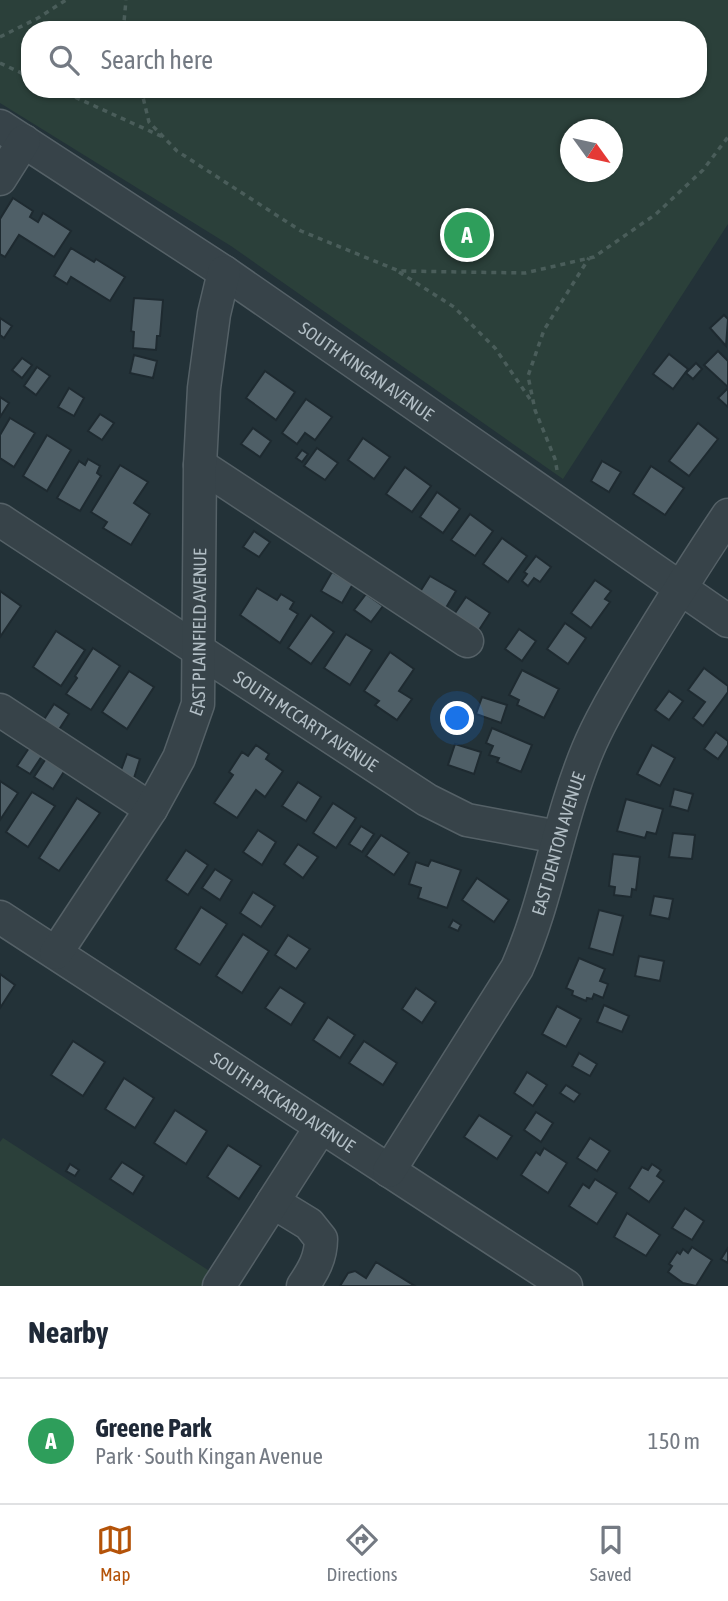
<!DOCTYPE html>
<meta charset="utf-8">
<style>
:root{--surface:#fff;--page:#f2f2f3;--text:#1f2937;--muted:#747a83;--line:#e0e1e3;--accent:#b45309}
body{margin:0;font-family:"Asap Condensed",sans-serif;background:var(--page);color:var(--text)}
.compass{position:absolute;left:560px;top:119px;width:63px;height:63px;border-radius:50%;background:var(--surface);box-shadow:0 2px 5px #0004;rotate:123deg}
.you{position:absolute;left:458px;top:719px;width:24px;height:24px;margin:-18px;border:5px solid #fff;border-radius:50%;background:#1a73e8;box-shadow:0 0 0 10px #1a73e833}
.badge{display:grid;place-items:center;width:46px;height:46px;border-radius:50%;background:var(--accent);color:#fff;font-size:23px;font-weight:700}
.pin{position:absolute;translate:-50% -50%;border:4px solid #fff;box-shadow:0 2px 7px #0006}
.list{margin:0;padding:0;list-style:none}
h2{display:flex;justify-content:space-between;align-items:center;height:91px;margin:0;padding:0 28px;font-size:30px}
h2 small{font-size:23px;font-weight:400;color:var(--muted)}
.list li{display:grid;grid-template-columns:46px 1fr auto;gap:21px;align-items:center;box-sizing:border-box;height:126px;padding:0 28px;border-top:2px solid var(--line)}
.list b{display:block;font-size:26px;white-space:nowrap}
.list p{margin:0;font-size:23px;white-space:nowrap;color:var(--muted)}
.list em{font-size:23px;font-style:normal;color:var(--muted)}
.icon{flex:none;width:38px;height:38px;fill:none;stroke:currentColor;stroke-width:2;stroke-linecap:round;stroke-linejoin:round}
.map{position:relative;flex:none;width:728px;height:1286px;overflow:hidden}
.search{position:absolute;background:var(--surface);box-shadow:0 2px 5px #0004;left:21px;right:21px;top:21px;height:77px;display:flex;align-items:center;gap:18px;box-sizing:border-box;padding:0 24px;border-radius:28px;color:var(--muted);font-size:26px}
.sheet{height:217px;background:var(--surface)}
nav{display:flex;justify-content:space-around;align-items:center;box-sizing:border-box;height:98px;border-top:2px solid var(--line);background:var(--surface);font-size:19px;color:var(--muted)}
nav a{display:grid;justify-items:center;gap:4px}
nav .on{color:var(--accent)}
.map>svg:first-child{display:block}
.green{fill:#2b403a;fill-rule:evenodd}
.building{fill:#4f5f67;stroke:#1e2a30;stroke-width:2}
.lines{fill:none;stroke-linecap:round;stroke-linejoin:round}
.minor-casing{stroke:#556167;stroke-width:35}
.path{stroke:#4a5d5a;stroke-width:3.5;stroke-dasharray:5 5;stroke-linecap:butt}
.minor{stroke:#374349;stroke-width:32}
.labels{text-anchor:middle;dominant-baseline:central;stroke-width:5;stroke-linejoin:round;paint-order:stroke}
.street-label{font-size:18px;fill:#b2bec5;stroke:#1c282d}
</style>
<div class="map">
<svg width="728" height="1286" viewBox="0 0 728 1286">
<rect width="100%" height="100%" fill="#233238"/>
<g class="green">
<path d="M0,0H728V224L563,479L231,246L0,103ZM30,30H698V89H30ZM570,130H612V172H570Z"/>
<polygon points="3,1138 211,1272 202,1286 0,1286 0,1142"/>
</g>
<g class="building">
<polygon points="13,198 33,211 30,217 38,222 43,213 71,231 54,257 19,235 5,257 0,254 0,219"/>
<polygon points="71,248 94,262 96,259 125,277 110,301 71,277 67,284 54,276"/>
<polygon points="134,298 163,300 160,336 157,336 156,350 133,348 134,332 131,331"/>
<polygon points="724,315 728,319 726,346 710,328"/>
<polygon points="0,318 12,326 4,338 0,335"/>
<polygon points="718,351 728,361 728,387 704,365"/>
<polygon points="669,354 688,369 673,389 653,374"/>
<polygon points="134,355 157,361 153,378 130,373"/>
<polygon points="22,358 32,365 22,378 12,370"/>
<polygon points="696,363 702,369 693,379 686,373"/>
<polygon points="37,367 50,376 36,395 24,386"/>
<polygon points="265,371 295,392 276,420 246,398"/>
<polygon points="69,388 84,398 74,416 58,407"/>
<polygon points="728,388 728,407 718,398"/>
<polygon points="0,397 9,403 0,417"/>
<polygon points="306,399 332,417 315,440 305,433 297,444 282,433"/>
<polygon points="100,414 114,423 102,440 88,431"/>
<polygon points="10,418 35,433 14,467 0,458 0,435"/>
<polygon points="698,423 718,439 689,476 669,461"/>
<polygon points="253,428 271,441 260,457 241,444"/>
<polygon points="47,435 71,450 47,491 23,476"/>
<polygon points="363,438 390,457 374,479 348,460"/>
<polygon points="317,448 338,463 325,480 304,466"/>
<polygon points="302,450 308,454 302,462 296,458"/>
<polygon points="88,459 100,466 97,473 101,476 80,511 57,498 79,461 85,465"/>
<polygon points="602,461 621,472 609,492 591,481"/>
<polygon points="120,465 148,482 134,503 150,514 131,545 103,528 107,522 91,512"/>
<polygon points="651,466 684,488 665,515 633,494"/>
<polygon points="405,467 431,486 412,512 386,494"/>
<polygon points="437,492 460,509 443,533 420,517"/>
<polygon points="470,514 493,531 475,556 451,540"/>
<polygon points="254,531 270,542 259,557 243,547"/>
<polygon points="502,538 527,556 508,582 483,564"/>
<polygon points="536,556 551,567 540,582 534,578 528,586 522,581 527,574 524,572"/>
<polygon points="332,572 353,584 342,603 321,591"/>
<polygon points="430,576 456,591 444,611 418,595"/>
<polygon points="595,580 611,591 605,599 610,602 591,628 571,613"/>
<polygon points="257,588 277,600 281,594 294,602 290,609 298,614 280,643 240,615"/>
<polygon points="0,591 21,606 0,637"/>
<polygon points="366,594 383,606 371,622 354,610"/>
<polygon points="466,597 490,613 477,633 453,616"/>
<polygon points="311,615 334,632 311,664 288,648"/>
<polygon points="565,623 586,638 568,664 547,649"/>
<polygon points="519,629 536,641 522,661 505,649"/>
<polygon points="56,631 85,650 61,686 33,667"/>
<polygon points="346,634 372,650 350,685 324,668"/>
<polygon points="93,648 120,666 91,710 66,694 77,678 75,676"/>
<polygon points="390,652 414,669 399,691 412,699 397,720 375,705 379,701 364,691"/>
<polygon points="704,668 728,686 728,692 703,726 693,718 705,702 688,690"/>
<polygon points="522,670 559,689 544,718 517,705 519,700 509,695"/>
<polygon points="129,671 154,687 127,729 102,712"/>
<polygon points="669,691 683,701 669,720 655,710"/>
<polygon points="482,697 507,705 501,723 476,714"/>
<polygon points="54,704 69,714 58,731 43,721"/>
<polygon points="492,728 532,745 521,772 497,762 499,758 489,755 493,746 486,743"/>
<polygon points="716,732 728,741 728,745 718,759 704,749"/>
<polygon points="455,744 481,752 474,774 448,765"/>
<polygon points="256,745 269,754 266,759 283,771 265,797 256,790 237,818 214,803 233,775 229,772 242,752 248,756"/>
<polygon points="652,745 675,758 660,786 637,774"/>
<polygon points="29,748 42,756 30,774 17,766"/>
<polygon points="127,754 140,759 134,778 120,773"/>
<polygon points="47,757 65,770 53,789 34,777"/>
<polygon points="0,781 18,793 0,820"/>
<polygon points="298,782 321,797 306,821 282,806"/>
<polygon points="674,789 693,794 688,811 670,806"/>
<polygon points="32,792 55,806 28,847 6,832"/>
<polygon points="77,798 100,813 59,871 39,858"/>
<polygon points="626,799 663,809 656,834 647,832 645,838 617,831"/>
<polygon points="333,803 356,818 336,848 313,833"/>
<polygon points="361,826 374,834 362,852 349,844"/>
<polygon points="258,830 276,842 262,865 243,852"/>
<polygon points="673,833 695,835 692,859 669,857"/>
<polygon points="381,835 409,853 394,875 366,856"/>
<polygon points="298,844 318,857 303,878 284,864"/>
<polygon points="186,850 208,865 188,895 166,880"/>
<polygon points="613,854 640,857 636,890 632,889 631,897 614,895 615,887 609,886"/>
<polygon points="431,860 461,870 447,908 418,898 421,888 409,884 416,862 428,866"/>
<polygon points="215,869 232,880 220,900 202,888"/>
<polygon points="477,878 509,900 494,922 462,900"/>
<polygon points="253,892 275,906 261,927 240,913"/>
<polygon points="654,896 673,899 669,919 650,915"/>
<polygon points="201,907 227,924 200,965 175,949"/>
<polygon points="599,910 623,916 613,955 589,948"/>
<polygon points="453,920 461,925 458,931 449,927"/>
<polygon points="243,934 269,951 242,993 216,976"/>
<polygon points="288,935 310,949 296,969 275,955"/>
<polygon points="639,956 664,961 660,981 635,976"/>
<polygon points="579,958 605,969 600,981 608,984 603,998 594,994 592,999 587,998 586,1001 572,995 573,991 566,988"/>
<polygon points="0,974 15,985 0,1008"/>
<polygon points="280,987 305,1003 291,1025 265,1008"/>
<polygon points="416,988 436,1002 422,1023 402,1009"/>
<polygon points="604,1005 629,1016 622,1032 597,1022"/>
<polygon points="557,1006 581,1019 566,1047 542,1034"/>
<polygon points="328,1017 355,1035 340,1058 313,1040"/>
<polygon points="73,1041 105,1062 83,1096 51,1075"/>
<polygon points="364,1041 397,1063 383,1085 349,1063"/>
<polygon points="579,1053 597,1064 590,1076 572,1066"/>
<polygon points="527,1072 547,1085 533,1106 514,1093"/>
<polygon points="124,1078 154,1098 135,1128 105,1109"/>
<polygon points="566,1085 580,1094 574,1102 560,1093"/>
<polygon points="175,1110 207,1131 186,1164 154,1143"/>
<polygon points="536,1112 553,1123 541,1142 524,1130"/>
<polygon points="479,1115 512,1136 497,1159 464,1137"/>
<polygon points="590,1138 610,1151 597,1171 577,1158"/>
<polygon points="228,1145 261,1166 239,1199 207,1177"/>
<polygon points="544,1148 567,1163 548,1193 521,1175 536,1152 540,1155"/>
<polygon points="122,1162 144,1176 133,1194 110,1179"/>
<polygon points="70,1164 79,1170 75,1176 66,1171"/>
<polygon points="652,1164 661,1170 657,1176 664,1181 649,1202 629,1188 642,1167 648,1170"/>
<polygon points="595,1179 617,1193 597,1224 569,1206 583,1184 589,1188"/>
<polygon points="685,1208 704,1221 692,1240 672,1228"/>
<polygon points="627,1213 660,1235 646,1256 614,1237"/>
<polygon points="692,1247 712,1260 696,1286 683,1283 668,1272 672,1266 669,1264 677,1252 680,1254 683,1249 688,1253"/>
<polygon points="728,1248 728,1263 721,1259"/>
<polygon points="376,1262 415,1286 340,1286 348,1273 355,1271 366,1278"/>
</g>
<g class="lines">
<g class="minor-casing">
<g id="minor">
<path id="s1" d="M0,126L224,272L728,621"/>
<polyline points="0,179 24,141"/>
<polyline points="200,465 467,641"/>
<path id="s2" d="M0,520L427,800L467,820L558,837"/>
<polyline points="0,710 151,809"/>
<path id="s3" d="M0,917L566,1286"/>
<path id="s4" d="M56,953L151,809L179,758L198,704L200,465L204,388L214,314L224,272"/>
<path id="s5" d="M389,1171L517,968C548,898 558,821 588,749C600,720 617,692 633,665C664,614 695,564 728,515"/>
<path d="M273,1202L309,1224L321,1239C321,1258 313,1271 303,1286"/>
<polyline points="219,1286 321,1127"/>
</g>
</g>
<g class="path">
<polyline points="126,30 124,22 126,0"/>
<polyline points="0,37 38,18 66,0"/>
<polyline points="0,63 30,77"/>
<polyline points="57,89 163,137"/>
<polyline points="141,89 149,122 177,151 301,231 399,271 525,273 594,257 656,214 703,170 728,137"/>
<polyline points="399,272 454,307 495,348 532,402"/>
<polyline points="557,470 555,459 535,410 528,376 544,330 589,258"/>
</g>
<use href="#minor" class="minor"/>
</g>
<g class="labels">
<g class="street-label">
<text stroke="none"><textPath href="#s1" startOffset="441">SOUTH KINGAN AVENUE</textPath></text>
<text stroke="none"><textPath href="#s4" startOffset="360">EAST PLAINFIELD AVENUE</textPath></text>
<text stroke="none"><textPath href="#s2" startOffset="366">SOUTH MCCARTY AVENUE</textPath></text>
<text stroke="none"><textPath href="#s5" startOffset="371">EAST DENTON AVENUE</textPath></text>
<text stroke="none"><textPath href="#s3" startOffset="338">SOUTH PACKARD AVENUE</textPath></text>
</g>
</g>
</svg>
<svg class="compass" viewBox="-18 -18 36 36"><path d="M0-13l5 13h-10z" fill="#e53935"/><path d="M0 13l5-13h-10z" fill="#747a83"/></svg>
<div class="you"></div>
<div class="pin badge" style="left:467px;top:235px;background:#2e9e5b">A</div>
<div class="search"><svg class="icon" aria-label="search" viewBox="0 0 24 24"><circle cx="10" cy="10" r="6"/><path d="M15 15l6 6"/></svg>Search here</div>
</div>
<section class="sheet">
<h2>Nearby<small></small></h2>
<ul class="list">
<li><span class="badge" style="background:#2e9e5b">A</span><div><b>Greene Park</b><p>Park · South Kingan Avenue</p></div><em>150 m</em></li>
</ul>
</section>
<nav>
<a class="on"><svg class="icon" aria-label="map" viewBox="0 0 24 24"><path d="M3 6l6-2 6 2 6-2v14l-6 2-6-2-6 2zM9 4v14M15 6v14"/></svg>Map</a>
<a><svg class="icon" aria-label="directions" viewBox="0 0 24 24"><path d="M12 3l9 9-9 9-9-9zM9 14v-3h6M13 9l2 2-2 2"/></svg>Directions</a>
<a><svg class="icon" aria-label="saved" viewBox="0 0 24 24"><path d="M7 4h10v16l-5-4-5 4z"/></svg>Saved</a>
</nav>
